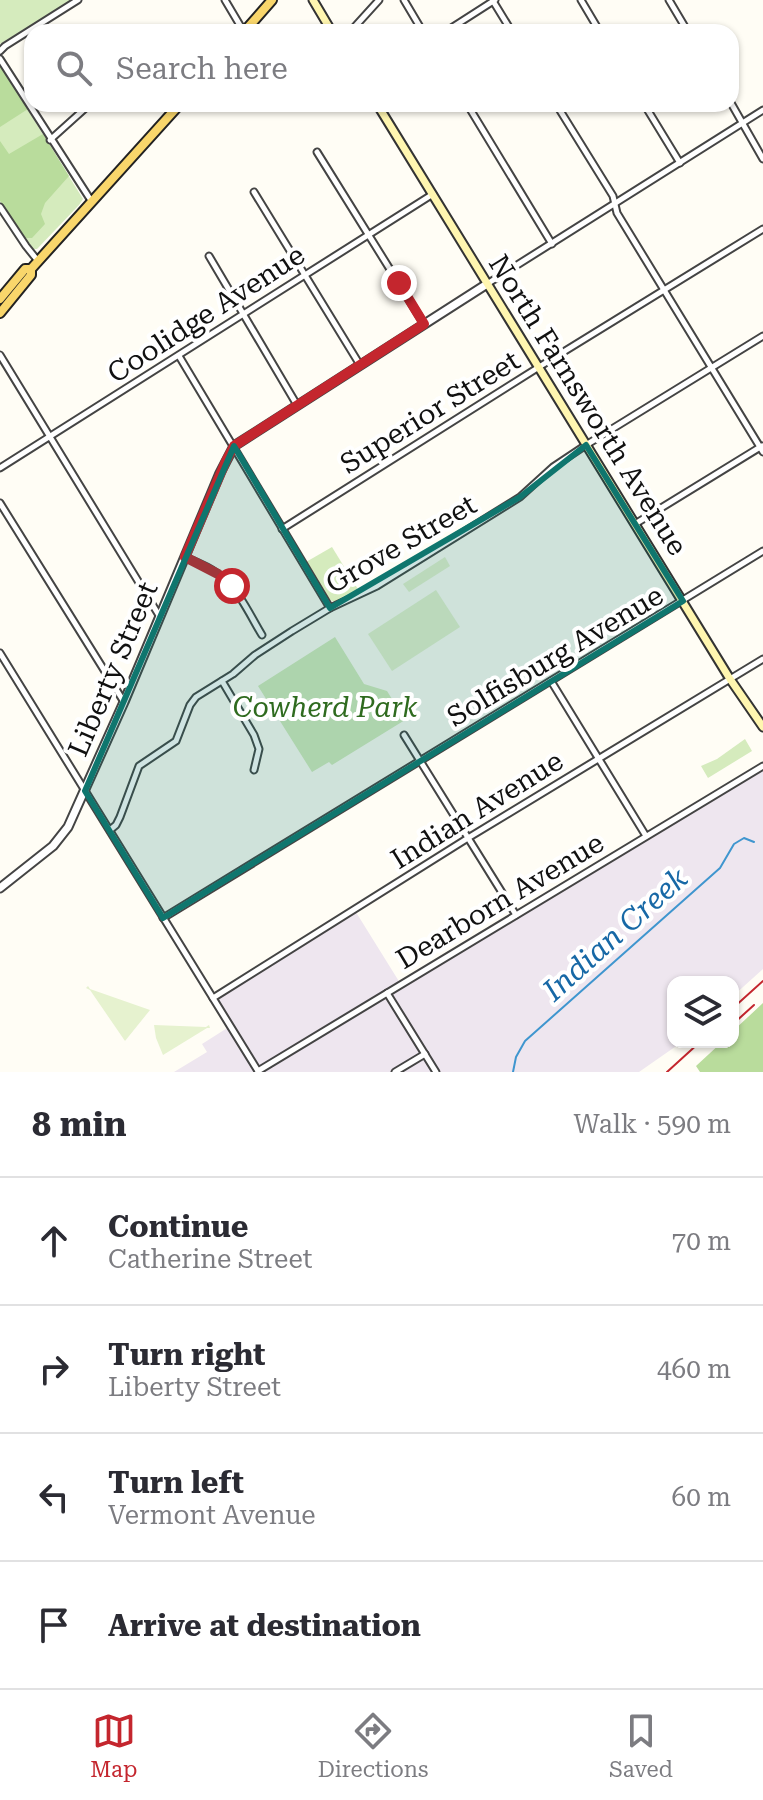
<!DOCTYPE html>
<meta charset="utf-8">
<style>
:root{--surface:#fff;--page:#f2f2f3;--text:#2b2b33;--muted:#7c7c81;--line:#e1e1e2;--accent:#c4262e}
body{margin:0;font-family:"Roboto Serif",serif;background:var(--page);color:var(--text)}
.controls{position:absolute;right:24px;bottom:24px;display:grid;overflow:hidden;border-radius:16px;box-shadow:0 2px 6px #0004}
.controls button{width:72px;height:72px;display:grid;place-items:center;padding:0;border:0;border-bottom:2px solid var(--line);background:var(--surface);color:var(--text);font:40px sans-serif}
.stop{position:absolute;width:24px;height:24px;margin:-18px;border:6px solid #c4262e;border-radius:50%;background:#fff}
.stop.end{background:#c4262e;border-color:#fff;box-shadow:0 2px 8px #0008}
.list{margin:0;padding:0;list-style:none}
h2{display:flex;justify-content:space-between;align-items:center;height:104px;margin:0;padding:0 32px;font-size:34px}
h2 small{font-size:26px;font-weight:400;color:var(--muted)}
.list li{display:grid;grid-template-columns:52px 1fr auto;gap:24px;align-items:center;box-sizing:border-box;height:128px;padding:0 32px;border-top:2px solid var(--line)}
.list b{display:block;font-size:30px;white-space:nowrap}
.list p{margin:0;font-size:26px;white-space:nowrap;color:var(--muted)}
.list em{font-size:26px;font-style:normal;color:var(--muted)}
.icon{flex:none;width:44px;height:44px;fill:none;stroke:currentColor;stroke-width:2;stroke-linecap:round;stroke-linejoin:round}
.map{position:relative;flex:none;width:763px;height:1072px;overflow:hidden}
.search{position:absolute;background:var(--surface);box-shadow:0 2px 6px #0004;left:24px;right:24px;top:24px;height:88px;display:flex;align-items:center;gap:20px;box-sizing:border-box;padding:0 28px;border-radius:24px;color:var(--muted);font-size:30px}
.sheet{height:616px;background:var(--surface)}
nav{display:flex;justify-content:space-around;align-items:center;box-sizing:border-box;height:112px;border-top:2px solid var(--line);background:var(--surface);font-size:22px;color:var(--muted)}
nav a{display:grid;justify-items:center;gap:4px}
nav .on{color:var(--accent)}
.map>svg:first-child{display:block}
.industrial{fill:#eee6ef}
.green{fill:#d5ebbd}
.forest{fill:#b9dc9c}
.pitch{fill:#e6f2cf}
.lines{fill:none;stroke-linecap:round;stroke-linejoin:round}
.stream{stroke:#3f96cf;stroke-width:2}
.minor-casing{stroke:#444;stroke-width:9}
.tertiary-casing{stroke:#444;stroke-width:11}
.secondary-casing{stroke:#333;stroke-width:11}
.primary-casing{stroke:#222;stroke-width:12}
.minor{stroke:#fff;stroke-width:5}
.tertiary{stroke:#fff;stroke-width:7}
.secondary{stroke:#fff6b0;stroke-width:7}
.primary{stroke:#f9d66b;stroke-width:8}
.rail{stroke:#c4262e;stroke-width:2}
.route{stroke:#c4262e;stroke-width:10}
.marked{fill:#0f766e;fill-opacity:0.2;stroke:#0f766e;stroke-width:6;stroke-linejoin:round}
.labels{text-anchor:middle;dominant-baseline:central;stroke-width:8;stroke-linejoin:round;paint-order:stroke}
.street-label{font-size:28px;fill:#111;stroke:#fff}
.park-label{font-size:28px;font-style:italic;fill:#2f6b1f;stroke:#fff}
.water-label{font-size:30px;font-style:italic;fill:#1768a6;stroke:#fff}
</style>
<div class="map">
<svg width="763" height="1072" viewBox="0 0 763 1072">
<rect width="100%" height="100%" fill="#fffdf5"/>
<polygon class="industrial" points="763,768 763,969 733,996 733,982 673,982 673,1042 682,1042 639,1072 174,1072 207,1052 202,1044 232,1025 215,995 354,909 400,983 661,824 689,814"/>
<g class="green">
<polygon points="0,0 72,0 0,44"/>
<polygon points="0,65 83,199 79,205 37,249 33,249 29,245 0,201"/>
<polygon points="332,547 359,591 336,602 332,601 328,598 306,562"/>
<polygon points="335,637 364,684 387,691 405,720 332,765 329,762 312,772 258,686"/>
<polygon points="745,739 752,751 708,778 701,766 717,759"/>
</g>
<g class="forest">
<polygon points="0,65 28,109 0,127"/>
<polygon points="43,134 69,176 45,203 41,214 45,224 32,238 25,238 0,201 0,141 9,154"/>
<polygon points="763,1003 763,1072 700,1072 696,1066 722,1042 733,1042 733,1031"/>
</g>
<g class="pitch">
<polygon points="445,557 450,566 409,592 403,584"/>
<polygon points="436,590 460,627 392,671 368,634"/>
<polygon points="88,986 90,989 150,1010 125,1041 90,990 86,988"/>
<polygon points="154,1025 206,1027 209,1025 210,1028 207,1028 163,1055 156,1038"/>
</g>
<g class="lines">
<polyline class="stream" points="513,1072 516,1057 525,1041 720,868 734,844 744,838 754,842"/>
<g class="minor-casing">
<g id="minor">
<polyline points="225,0 244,32"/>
<polyline points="404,0 423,32"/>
<polyline points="581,0 600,32"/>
<polyline points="669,0 688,32"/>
<polyline points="493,1 512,32"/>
<polyline points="350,32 379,0"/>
<polyline points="445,32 495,0"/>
<polyline points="0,51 5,46 78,0"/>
<polyline points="0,59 92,202"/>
<polyline points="731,103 763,159"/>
<polyline points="467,104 552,244"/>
<polyline points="556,104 613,196 617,213 763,452"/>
<polyline points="644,104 680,163"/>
<polyline points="50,140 90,104"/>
<polyline points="317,152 424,324"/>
<polyline points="254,192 360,365"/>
<polyline points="0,207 26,246 38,261"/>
<polyline points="209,256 297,405"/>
<polyline points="487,284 763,110"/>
<polyline points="0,355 160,617"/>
<polyline points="179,356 330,608"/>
<polyline points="0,468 433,194"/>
<polyline points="0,503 124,702"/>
<polyline points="635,524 762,446"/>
<polyline points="282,529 539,367 763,229"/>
<path d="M185,557C199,563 214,569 225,580C241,594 251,617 262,635"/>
<polyline points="0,653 258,1071"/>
<polyline points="222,681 254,735 259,749 254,770"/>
<polyline points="551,681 646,836"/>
<polyline points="404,735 516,915"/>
<polyline points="110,830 116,825 120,817 139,766 176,741 190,705 196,697 233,674 255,655 292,631 330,608 377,586 520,497 553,467 586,445 763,336"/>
<polyline points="163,918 763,551"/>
<polyline points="387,993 436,1072"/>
<polyline points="213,998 468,838 763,659"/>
<polyline points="258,1071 763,766"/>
<polyline points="395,1072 425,1054"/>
</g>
</g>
<g class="tertiary-casing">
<polyline id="tertiary" points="0,888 53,846 68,827 124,702 220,473 234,446 487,284"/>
</g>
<g class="secondary-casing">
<g id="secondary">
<polyline points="313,0 332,32"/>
<polyline points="377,104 730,679 763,727"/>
</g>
</g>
<g class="primary-casing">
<g id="primary">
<polyline points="244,32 272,0"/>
<polyline points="0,299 25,269 31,269 180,104"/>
<polyline points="0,313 31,275 31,269"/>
</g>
</g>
<use href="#minor" class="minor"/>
<use href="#tertiary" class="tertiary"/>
<use href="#secondary" class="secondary"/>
<use href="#primary" class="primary"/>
<g class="rail">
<polyline points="733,1008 763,981"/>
<polyline points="733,1024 754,1005"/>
<polyline points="667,1072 700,1042"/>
</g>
</g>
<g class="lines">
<polyline class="route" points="232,586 218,574 185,557 226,461 234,446 424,324 399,283"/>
</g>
<path class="marked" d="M586,445L683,601L163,918L85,791L234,446L330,608L520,497Z"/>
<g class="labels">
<g class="street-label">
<text transform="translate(206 314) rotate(-33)">Coolidge Avenue</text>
<text transform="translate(588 405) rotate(58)">North Farnsworth Avenue</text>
<text transform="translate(430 412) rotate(-32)">Superior Street</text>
<text transform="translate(401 544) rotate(-30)">Grove Street</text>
<text transform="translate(555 656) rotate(-31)">Solfisburg Avenue</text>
<text transform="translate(113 669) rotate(-67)">Liberty Street</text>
<text transform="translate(477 810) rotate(-32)">Indian Avenue</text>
<text transform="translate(500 901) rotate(-31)">Dearborn Avenue</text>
</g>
<g class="park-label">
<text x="325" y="707">Cowherd Park</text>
</g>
<g class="water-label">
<text transform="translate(615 934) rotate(-42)">Indian Creek</text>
</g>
</g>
</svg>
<div class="controls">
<button><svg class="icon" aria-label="layers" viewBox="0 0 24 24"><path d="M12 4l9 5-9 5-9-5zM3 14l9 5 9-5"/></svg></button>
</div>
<div class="stop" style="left:232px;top:586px"></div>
<div class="stop end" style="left:399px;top:283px"></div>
<div class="search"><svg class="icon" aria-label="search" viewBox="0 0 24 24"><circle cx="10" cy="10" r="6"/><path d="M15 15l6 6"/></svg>Search here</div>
</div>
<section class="sheet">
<h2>8 min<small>Walk · 590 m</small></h2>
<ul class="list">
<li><svg class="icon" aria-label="ahead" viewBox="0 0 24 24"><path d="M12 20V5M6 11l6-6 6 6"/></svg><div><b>Continue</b><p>Catherine Street</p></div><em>70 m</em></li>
<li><svg class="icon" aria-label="right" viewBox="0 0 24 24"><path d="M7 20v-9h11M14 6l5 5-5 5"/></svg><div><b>Turn right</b><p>Liberty Street</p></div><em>460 m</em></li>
<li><svg class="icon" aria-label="left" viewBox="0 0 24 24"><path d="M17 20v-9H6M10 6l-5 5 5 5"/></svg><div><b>Turn left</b><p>Vermont Avenue</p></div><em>60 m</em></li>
<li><svg class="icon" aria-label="arrive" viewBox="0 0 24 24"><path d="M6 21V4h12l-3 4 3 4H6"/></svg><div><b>Arrive at destination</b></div></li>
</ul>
</section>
<nav>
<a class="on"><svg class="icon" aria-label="map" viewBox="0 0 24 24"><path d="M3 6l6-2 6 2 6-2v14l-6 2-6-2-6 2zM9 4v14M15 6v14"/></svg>Map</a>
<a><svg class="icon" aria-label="directions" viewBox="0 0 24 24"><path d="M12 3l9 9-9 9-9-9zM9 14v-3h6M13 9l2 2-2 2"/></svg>Directions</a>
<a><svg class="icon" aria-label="saved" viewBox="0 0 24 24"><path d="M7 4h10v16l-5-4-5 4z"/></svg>Saved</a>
</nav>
